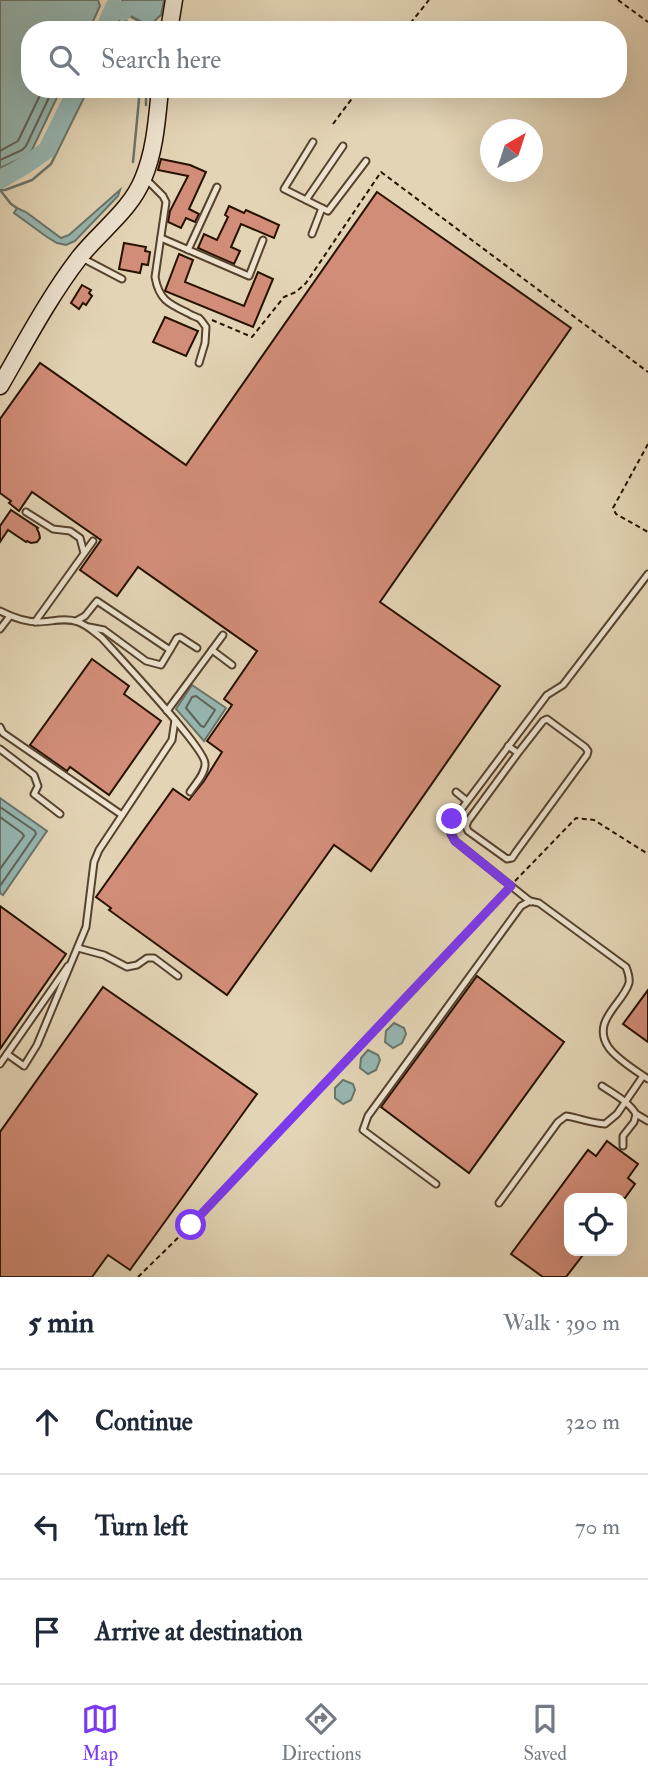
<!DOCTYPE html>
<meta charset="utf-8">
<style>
:root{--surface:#fff;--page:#f2f2f3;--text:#1f2937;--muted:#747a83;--line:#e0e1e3;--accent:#7c3aed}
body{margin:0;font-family:"IM FELL Double Pica",serif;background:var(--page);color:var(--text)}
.controls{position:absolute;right:21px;bottom:21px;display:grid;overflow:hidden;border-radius:14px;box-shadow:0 7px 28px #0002}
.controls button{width:63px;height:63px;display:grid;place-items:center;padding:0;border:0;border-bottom:2px solid var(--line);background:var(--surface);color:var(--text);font:35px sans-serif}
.compass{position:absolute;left:480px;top:119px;width:63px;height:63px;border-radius:50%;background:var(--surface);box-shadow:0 7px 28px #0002;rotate:39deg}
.stop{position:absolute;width:21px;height:21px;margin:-16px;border:5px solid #7c3aed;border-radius:50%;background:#fff}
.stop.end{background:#7c3aed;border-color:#fff;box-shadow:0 2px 7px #0008}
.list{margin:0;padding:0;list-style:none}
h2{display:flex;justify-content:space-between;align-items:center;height:91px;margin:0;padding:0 28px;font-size:30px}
h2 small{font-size:23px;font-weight:400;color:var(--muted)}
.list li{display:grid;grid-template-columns:46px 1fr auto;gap:21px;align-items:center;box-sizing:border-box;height:105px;padding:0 28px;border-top:2px solid var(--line)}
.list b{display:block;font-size:26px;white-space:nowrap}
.list em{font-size:23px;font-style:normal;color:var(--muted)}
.icon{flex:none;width:38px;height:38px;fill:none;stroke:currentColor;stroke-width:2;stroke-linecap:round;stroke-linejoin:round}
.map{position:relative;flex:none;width:648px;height:1277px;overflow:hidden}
.search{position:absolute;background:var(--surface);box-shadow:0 7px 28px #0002;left:21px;right:21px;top:21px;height:77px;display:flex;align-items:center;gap:18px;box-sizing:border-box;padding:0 24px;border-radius:28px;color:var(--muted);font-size:26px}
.sheet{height:406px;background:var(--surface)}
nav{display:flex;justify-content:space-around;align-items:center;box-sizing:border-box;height:98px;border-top:2px solid var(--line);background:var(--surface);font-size:19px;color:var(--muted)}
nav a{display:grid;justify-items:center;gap:4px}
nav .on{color:var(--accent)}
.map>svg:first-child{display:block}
.water{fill:#96b7b2;stroke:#6a756b;stroke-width:2}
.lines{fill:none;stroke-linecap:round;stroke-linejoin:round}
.shore{stroke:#5e6459;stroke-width:2}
.stream{stroke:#6a756b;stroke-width:2.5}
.river{stroke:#96b7b2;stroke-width:18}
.building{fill:#d28d78;stroke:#271200;stroke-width:2}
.lane-casing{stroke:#56422d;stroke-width:9}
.secondary-casing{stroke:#271200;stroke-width:19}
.path{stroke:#271200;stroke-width:2;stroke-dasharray:5 3.5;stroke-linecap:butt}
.lane{stroke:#ede3cf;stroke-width:5}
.secondary{stroke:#ede3cf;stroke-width:16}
.route{stroke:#7c3aed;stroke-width:9}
</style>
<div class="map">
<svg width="648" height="1277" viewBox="0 0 648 1277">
<rect width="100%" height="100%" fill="#e3d4b5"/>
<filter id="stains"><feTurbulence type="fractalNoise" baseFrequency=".00286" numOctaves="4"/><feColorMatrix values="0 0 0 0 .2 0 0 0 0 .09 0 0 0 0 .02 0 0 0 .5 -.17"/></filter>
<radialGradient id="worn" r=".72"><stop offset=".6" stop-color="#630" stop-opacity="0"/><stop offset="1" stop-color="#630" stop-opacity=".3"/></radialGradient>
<g class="water">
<polygon points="0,0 98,0 100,6 89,30 30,30 30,89 61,89 32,150 26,156 0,168"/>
<polygon points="122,0 164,0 161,15 149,26 123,12"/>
<polygon points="120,190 118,196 75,241 66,245 57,243 47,237 14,213 17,208 26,212 61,238 69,235"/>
<polygon points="192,685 226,708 204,741 176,709"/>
<polygon points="0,798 47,831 3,895 0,893"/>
<polygon points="394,1023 404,1028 406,1034 402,1043 393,1048 385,1042 386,1031"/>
<polygon points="368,1050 378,1055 380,1060 376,1070 368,1074 360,1068 361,1058"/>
<polygon points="343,1080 353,1084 355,1090 351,1100 343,1104 335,1098 335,1088"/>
</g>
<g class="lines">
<g class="shore">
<polyline points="0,151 18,141 43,89"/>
<polyline points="0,160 22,150 26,146 53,89"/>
<polygon points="196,696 215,710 204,727 201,726 186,708 192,697"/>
<polyline points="0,807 35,831 36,834 0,886"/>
<polyline points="0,817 22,833 24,836 0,869"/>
</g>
<g class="stream">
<polyline points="123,12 154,30"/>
<polyline points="116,30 120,18 144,30"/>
<polyline points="146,89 146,105"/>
<polyline points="133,162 140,89"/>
<polyline points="0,190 5,190 32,180 51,164 88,89"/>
<polyline points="0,190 11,204 17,208"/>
</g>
<g class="river">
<polyline points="104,30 114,7 123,12"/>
<polyline points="0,180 27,164 47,150 77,89"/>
</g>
</g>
<g class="building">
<polygon points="161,159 190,165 206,172 189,209 199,214 195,222 186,218 181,228 168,222 170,211 188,176 158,170"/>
<polygon points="377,192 571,328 380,602 500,686 371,871 334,845 227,995 109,910 111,908 96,897 173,789 189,800 204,781 222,752 207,741 232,705 224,699 257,651 138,567 117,596 80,570 101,540 32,492 19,511 9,503 11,501 0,493 0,419 40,363 186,465"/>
<polygon points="229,206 244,213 246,210 279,225 274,238 241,224 231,247 240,251 234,264 198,248 204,234 217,240 228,217 225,215"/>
<polygon points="124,243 146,247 145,251 150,252 148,265 142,264 140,273 119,269"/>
<polygon points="179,254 193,260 185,282 244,306 258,272 273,279 253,327 165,291"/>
<polygon points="82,285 91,290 89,293 92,296 86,305 83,303 79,309 71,303"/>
<polygon points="165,317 198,331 186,356 153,342"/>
<polygon points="11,510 38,528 37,529 39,533 40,538 37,542 31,543 27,541 26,542 8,530 0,542 0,526"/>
<polygon points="92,659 129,686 124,694 161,721 109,795 70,767 67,771 30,745"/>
<polygon points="0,906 66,954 0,1049"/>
<polygon points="477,976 564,1042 469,1173 381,1107"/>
<polygon points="103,987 257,1094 130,1270 108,1255 92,1277 0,1277 0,1132"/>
<polygon points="648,990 648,1042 623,1024"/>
<polygon points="607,1141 638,1164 628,1178 635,1184 625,1198 569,1198 569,1251 586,1251 566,1277 543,1277 511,1254 588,1150 596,1156"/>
</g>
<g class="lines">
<g class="lane-casing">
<g id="lane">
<path d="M147,180L163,196L166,202L155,277C159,300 169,304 188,313C189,314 198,318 199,318C202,321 204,324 206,327L205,343L199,363"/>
<polyline points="306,200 343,146"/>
<polyline points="322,208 328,211 366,161"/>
<polyline points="312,234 322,208 284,189 313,142"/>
<polyline points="161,238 249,276 263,240"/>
<polyline points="188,250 217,187"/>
<polyline points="82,258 122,279"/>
<polyline points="26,512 53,529 70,531 80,538 84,553"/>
<path d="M0,611C12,617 24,622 38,622C51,622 65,617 78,622C87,625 94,632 102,638C118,656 204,747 205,763C206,773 195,784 190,792"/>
<polyline points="76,621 85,616 97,601 170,650 161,665 146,661 104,630 89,627"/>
<polyline points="35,622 93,541"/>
<polyline points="0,629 10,616"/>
<polyline points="170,650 177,638 180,637 197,648"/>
<polyline points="212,650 232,665"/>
<polyline points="167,711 223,635"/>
<polyline points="0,727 3,733 122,815"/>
<polyline points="508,746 518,753 543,721 547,719 585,747 588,751 587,755 516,852 512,858 507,859 468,831 466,826 468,821 518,753"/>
<polyline points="0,749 34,775 38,786 34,794 60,814"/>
<polyline points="456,792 467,801"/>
<polyline points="531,902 455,841 451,834 451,823 547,695 563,685 648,574"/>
<polyline points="78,948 104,955 127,967 137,965 147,958 154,958 178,976"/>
<polyline points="7,1054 24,1066 37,1045 86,927 94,862 99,850 172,740 175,720"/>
<polyline points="0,1064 68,966"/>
<path d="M602,1086C614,1094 629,1102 636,1114L634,1122L623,1136V1146"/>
<polyline points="636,1114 648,1121"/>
<path d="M436,1184L363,1130L368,1116L521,906L530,901L539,903L626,967C628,972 630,977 629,983C623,1004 590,1021 609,1048C618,1060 635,1070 648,1079"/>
<path d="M499,1203L558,1122L566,1116C579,1118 591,1123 605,1124L617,1114L643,1076"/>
</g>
</g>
<g class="secondary-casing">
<g id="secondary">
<polyline points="169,30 174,0"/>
<path d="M0,386C25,343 49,297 79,258C100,231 130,211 143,179C155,151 157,119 160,89"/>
</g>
</g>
<g class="path">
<polyline points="618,0 648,22"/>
<polyline points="405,30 429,0"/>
<polyline points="333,124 359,89"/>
<polyline points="212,320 252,337 284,297 296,292 306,283 381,172 648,372"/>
<polyline points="648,444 613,508 616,514 648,532"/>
<polyline points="515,881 576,818 594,820 648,854"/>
<polyline points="138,1277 191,1225 506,890"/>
</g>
<use href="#lane" class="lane"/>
<use href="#secondary" class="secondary"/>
</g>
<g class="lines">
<polyline class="route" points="191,1225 511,886 455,841 450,831 452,819"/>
</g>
<rect width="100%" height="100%" filter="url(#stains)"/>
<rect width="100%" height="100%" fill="url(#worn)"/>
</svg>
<div class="controls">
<button><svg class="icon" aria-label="locate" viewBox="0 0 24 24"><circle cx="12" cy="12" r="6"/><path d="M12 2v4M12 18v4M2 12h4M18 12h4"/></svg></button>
</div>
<svg class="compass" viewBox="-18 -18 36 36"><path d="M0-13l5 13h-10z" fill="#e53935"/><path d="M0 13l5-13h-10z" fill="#747a83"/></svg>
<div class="stop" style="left:191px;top:1225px"></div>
<div class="stop end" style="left:452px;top:819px"></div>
<div class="search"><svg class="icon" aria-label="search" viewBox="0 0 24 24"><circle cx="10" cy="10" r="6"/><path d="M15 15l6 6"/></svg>Search here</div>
</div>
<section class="sheet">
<h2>5 min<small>Walk · 390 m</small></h2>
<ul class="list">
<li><svg class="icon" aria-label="ahead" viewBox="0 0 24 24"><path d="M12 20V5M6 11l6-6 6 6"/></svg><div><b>Continue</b></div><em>320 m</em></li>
<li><svg class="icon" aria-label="left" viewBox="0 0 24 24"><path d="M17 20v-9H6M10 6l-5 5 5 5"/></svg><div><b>Turn left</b></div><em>70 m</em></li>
<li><svg class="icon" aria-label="arrive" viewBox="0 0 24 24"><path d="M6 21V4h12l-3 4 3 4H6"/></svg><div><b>Arrive at destination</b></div></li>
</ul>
</section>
<nav>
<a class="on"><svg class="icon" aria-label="map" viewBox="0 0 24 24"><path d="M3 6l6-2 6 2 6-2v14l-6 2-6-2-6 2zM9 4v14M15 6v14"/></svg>Map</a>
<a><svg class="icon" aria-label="directions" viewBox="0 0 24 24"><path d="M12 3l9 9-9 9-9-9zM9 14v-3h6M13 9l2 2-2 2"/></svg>Directions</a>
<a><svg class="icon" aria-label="saved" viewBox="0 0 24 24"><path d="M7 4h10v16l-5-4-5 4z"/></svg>Saved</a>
</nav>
